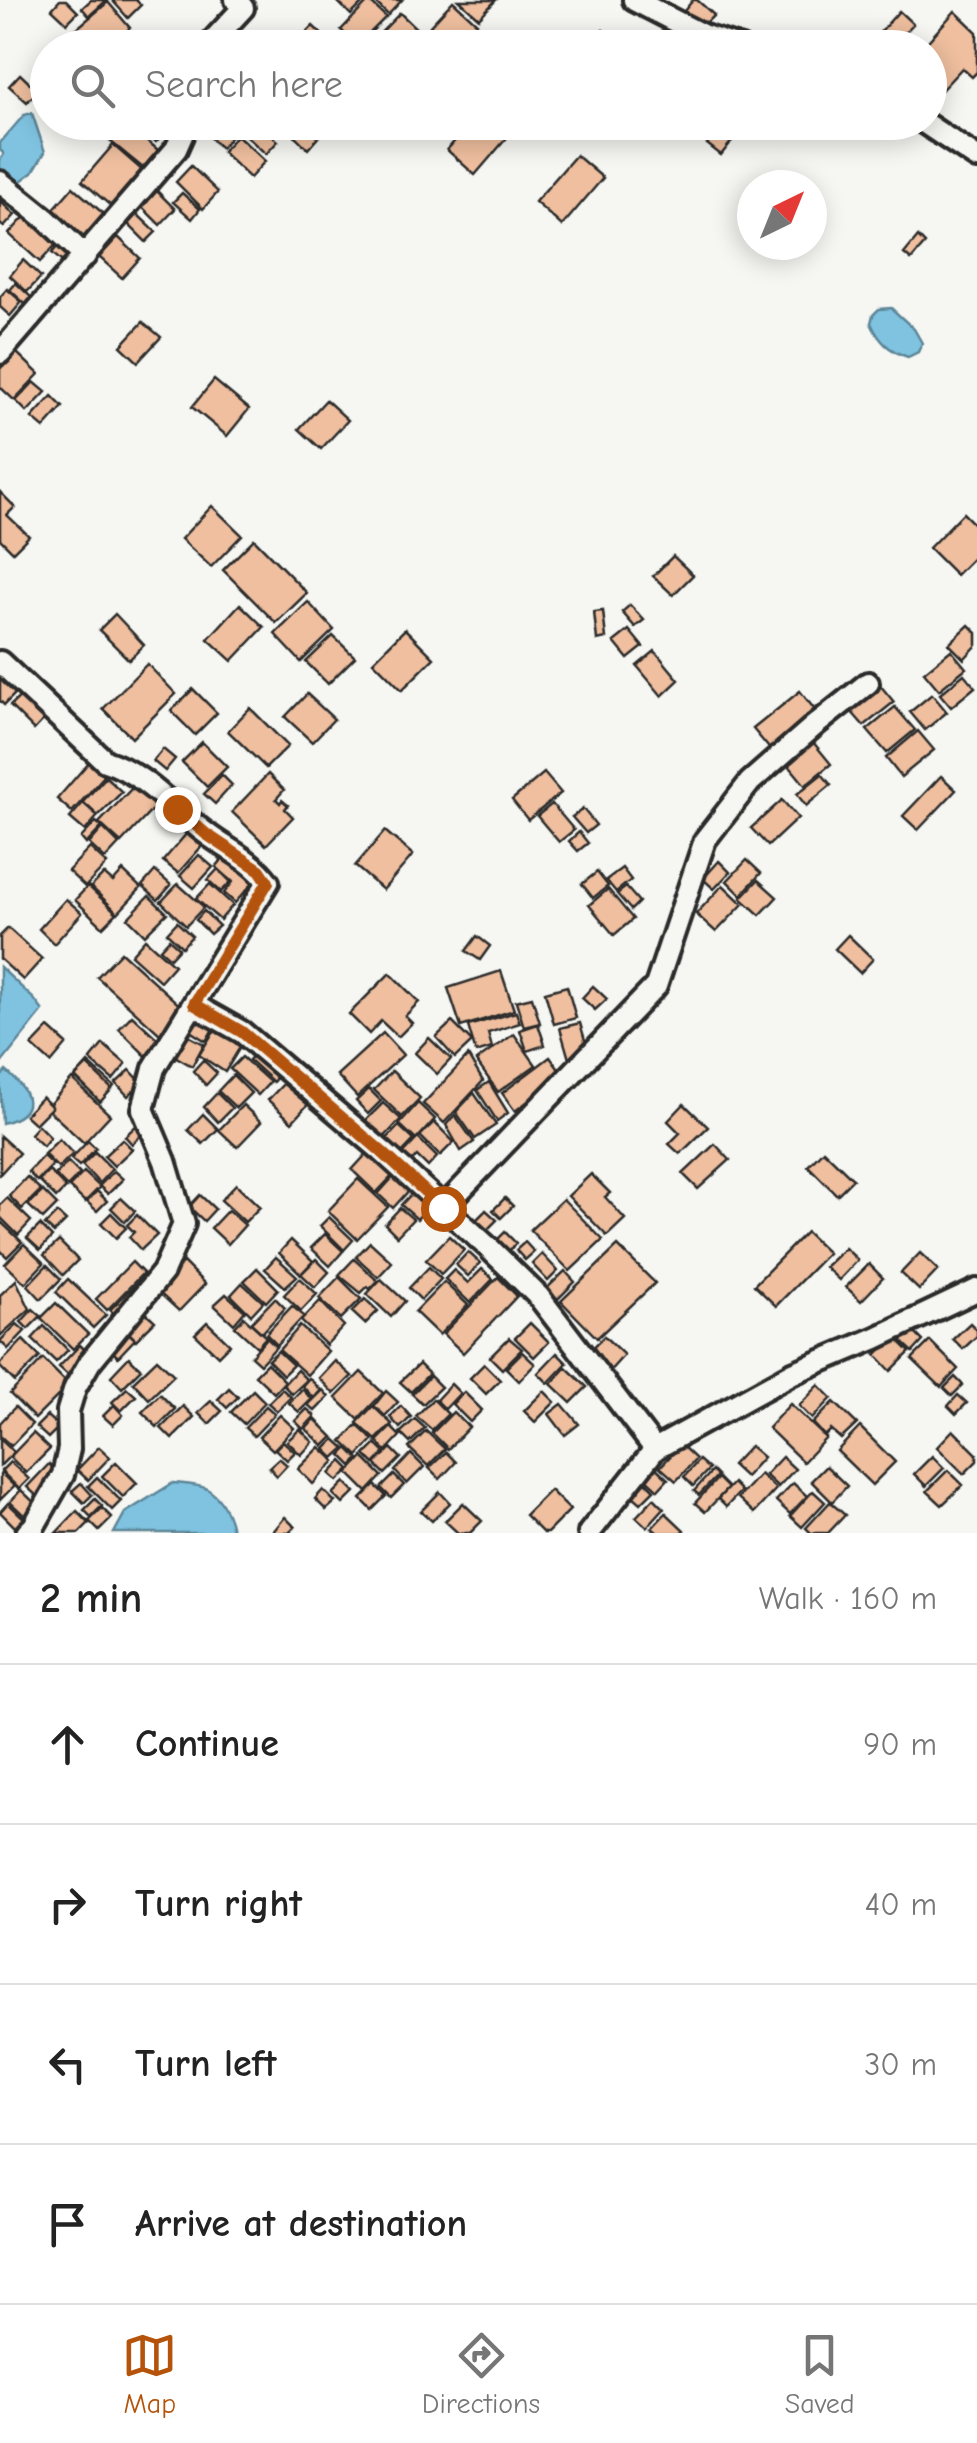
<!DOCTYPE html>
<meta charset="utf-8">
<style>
:root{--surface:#fff;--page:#f6f6f6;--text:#222;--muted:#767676;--line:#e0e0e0;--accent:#b45309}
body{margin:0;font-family:"Comic Neue",sans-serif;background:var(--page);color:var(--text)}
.compass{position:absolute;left:737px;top:170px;width:90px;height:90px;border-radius:50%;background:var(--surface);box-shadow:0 5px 25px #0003;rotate:43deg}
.stop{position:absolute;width:30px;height:30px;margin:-22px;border:8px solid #b45309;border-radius:50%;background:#fff}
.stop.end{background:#b45309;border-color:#fff;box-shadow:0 2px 10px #0008}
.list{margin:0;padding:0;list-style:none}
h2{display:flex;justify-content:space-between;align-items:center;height:130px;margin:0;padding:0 40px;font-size:42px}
h2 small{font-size:32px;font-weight:400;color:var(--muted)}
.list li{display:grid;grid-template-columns:65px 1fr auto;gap:30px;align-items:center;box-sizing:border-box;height:160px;padding:0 40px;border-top:2px solid var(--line)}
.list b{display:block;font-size:38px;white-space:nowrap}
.list em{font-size:32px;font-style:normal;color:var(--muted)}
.icon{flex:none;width:55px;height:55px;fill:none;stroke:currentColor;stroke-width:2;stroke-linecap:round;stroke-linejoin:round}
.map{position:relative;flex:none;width:977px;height:1533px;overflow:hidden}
.search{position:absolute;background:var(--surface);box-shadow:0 5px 25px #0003;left:30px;right:30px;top:30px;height:110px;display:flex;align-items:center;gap:25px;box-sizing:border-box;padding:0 35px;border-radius:55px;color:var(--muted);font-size:38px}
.sheet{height:770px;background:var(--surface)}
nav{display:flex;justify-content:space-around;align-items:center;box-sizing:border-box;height:140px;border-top:2px solid var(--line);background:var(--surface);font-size:28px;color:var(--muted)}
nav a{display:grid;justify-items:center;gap:5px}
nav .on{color:var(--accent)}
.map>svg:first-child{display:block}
.water{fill:#7fc3e0;stroke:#5d8698;stroke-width:2.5}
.building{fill:#efbf9f;stroke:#2b2b2b;stroke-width:2.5}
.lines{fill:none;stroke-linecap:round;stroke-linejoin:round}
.street-casing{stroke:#2b2b2b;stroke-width:28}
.street{stroke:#f6f6f2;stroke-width:20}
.route{stroke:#b45309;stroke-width:12}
</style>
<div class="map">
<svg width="977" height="1533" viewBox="0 0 977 1533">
<rect width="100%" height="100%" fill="#f6f6f2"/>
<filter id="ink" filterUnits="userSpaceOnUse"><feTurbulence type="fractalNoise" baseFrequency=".01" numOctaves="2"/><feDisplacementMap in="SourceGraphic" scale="20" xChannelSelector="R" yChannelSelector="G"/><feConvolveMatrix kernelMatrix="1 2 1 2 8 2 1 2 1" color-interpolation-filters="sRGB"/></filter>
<g filter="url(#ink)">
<g class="water">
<polygon points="32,113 45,152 33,172 17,184 0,172 0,160 4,154 0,150 0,143 24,115"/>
<path d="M891,308L914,329L922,343L918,352L908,357C889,351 879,341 871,323L873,315L879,309Z"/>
<polygon points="0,967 34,999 43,1011 0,1065"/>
<path d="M6,1071C30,1091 40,1113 2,1123L0,1078Z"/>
<path d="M173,1483C183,1484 198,1484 207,1489C221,1497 231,1517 232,1533H114L125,1513Z"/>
</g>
<g class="building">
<polygon points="60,0 66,0 78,12 67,23 52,9"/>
<polygon points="91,0 107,0 89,16 82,8"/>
<polygon points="112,0 136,0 141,5 128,18"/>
<polygon points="336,0 366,0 351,15"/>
<polygon points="377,0 402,0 388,15 375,2"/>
<polygon points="459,0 496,0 479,18"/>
<polygon points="693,0 697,0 714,15 702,27 684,11"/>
<polygon points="369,1 386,17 357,46 341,30"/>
<polygon points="453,1 477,23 454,48 430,26"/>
<polygon points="108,2 130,28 108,48 68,48 62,41"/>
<polygon points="899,11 913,24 898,40 907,48 866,48"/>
<polygon points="955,11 977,32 977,72 972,77 962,68 933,99 930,96 930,48 922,48"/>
<polygon points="400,13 423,35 410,48 366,48"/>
<polygon points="313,26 336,48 297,48 294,45"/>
<polygon points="603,30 617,43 613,48 586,48"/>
<polygon points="670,31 687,46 686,48 656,48"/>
<polygon points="246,32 262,48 240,48 235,43"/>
<polygon points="128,34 140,48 114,48"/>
<polygon points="20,74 38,91 27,102 9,86"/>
<polygon points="98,122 125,122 158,150 143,168 94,128"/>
<polygon points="134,122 165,122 170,126 156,142"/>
<polygon points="216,122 222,122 234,133 221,148 206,134"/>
<polygon points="236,122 258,122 278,141 266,154 234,125"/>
<polygon points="296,122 306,122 320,135 308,149 289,130"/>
<polygon points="471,122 514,122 517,126 475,175 447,150"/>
<polygon points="721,124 736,136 721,155 707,144"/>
<polygon points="237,135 265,161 250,178 222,152"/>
<polygon points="113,145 143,171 112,207 82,181"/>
<polygon points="576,155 603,178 562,226 535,202"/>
<polygon points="191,166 218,192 203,209 176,182"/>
<polygon points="73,187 106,216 86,240 53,210"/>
<polygon points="157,191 175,209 160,225 142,207"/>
<polygon points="182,193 200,209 192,219 173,202"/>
<polygon points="0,201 15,215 4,227 0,224"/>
<polygon points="30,211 61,239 40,262 9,234"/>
<polygon points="137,214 156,232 146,242 128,224"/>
<polygon points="118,237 140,258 122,278 99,257"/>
<polygon points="918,237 925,244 911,260 904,254"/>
<polygon points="64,239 81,255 69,268 52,253"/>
<polygon points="23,260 41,277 27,292 10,276"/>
<polygon points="16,283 32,298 26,305 10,290"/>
<polygon points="7,289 22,302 10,316 0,307 0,297"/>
<polygon points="143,322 161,337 138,362 121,346"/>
<polygon points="16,352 39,374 14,400 0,387 0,369"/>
<polygon points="214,380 249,409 227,436 192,407"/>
<polygon points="34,382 46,392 27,412 16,401"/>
<polygon points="52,396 63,407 44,428 32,418"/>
<polygon points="326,400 348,420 321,449 299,429"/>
<polygon points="0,492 15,507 7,515 29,536 13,552 0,539"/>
<polygon points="212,506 242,535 211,567 181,539"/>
<polygon points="963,513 977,527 977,554 956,575 929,548"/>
<polygon points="254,539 307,593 276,623 223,570"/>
<polygon points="673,556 693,575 673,595 653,576"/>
<polygon points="308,602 334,630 301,662 275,634"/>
<polygon points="240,604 264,627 232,661 208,639"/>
<polygon points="630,605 644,620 635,627 622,612"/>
<polygon points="603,611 606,638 597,640 594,612"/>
<polygon points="115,614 144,645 129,660 99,630"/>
<polygon points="969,625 977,633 977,645 964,659 949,644"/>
<polygon points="405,629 434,658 402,690 373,661"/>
<polygon points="629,630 643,647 628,659 614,642"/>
<polygon points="333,636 355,657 328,684 306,662"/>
<polygon points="951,650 966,668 939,690 924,672"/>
<polygon points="655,651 679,680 662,696 637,666"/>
<polygon points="147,664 176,694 132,738 103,709"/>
<polygon points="0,668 21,688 4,705 0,701"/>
<polygon points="964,674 975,687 951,707 940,694"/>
<polygon points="880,685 894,702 864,726 850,710"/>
<polygon points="193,689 217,713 195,735 171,711"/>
<polygon points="26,691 49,714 34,730 10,706"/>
<polygon points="800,691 819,715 773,753 753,729"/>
<polygon points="307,694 334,719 312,742 285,717"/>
<polygon points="932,694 947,712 925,730 910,712"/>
<polygon points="895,707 915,730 887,753 867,730"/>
<polygon points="250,708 288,746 266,768 228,731"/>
<polygon points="918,731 934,750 901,777 886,758"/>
<polygon points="202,742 227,767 207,787 182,762"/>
<polygon points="813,742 831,764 805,785 787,763"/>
<polygon points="163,749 175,759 165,771 153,761"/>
<polygon points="89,762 104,776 72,812 57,799"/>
<polygon points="544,773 561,793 528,820 512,800"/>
<polygon points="268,774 284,790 276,799 280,803 282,800 288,805 285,809 293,817 266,845 232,812"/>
<polygon points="822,774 831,785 806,806 797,794"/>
<polygon points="222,775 232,785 215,804 204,794"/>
<polygon points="941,776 956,790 918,830 903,816"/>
<polygon points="106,777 122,792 98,816 83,802"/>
<polygon points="134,786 156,806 121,843 99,823"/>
<polygon points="782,800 798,818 768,846 751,828"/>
<polygon points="83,803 98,816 85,831 70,818"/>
<polygon points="552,804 574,830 559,842 537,816"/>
<polygon points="583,809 596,825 586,833 572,817"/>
<polygon points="96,822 102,827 86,844 81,838"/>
<polygon points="103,828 119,844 105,859 89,844"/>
<polygon points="385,831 413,855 383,890 355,866"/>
<polygon points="579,832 588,843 578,851 569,841"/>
<polygon points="187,833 202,846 178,873 163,861"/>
<polygon points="90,848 107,864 85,887 68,871"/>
<polygon points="229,852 258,877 235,903 224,893 233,882 216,867"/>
<polygon points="199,855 213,867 194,888 180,876"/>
<polygon points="747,860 761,873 741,895 727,881"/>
<polygon points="719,861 730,872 714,889 703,879"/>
<polygon points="622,868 631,880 616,892 606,880"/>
<polygon points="218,869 231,882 221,892 208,880"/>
<polygon points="123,871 141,888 118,913 91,887 104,874 113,882"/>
<polygon points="155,871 171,885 158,900 142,886"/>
<polygon points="597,872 608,886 593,898 582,884"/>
<polygon points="758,880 777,897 760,915 741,898"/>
<polygon points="178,884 204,907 186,926 161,902"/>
<polygon points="210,884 233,905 220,920 196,899"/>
<polygon points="723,885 743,904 716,932 696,914"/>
<polygon points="88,886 117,913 103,927 75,900"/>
<polygon points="626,887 639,902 631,910 617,894"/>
<polygon points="608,889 633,919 614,935 589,905"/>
<polygon points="149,896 167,913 145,935 128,918"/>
<polygon points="66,899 82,913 54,944 39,929"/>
<polygon points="204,911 219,926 210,934 196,920"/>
<polygon points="177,922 192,936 182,947 167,933"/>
<polygon points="8,928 42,959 23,980 0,959 0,936"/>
<polygon points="848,935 873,959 860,973 835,949"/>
<polygon points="477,936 490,946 480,960 466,951"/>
<polygon points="145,939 174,965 160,981 131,955"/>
<polygon points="169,939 179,948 170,958 160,949"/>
<polygon points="121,952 184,1009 161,1035 97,977"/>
<polygon points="501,971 514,1010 461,1027 448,988"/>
<polygon points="390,973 419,1002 405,1016 412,1023 398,1037 381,1021 369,1034 349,1014"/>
<polygon points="567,986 576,1018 554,1024 545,992"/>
<polygon points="593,986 607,999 595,1010 582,998"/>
<polygon points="532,997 540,1023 524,1027 516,1001"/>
<polygon points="202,1011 218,1020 206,1041 190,1031"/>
<polygon points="516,1012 520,1023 488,1033 492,1048 476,1053 468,1026"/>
<polygon points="132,1015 160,1041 146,1056 119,1029"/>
<polygon points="452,1022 472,1042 455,1058 436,1037"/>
<polygon points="219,1023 245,1039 225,1072 199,1055"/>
<polygon points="580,1023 589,1054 569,1059 560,1028"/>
<polygon points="538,1024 545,1045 527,1051 520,1030"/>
<polygon points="49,1028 67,1044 51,1063 32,1046"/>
<polygon points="383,1033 403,1055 357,1097 337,1075"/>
<polygon points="185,1034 204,1044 192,1066 173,1055"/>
<polygon points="514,1034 536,1065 498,1092 476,1061"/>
<polygon points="429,1038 451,1059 437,1074 415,1053"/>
<polygon points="103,1044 126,1064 113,1080 90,1060"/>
<polygon points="258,1050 281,1072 273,1082 249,1060"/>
<polygon points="468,1056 483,1081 444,1123 423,1104"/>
<polygon points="242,1057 270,1082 258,1095 230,1069"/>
<polygon points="550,1057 563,1075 515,1111 502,1093"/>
<polygon points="203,1060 217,1073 206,1085 193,1071"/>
<polygon points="88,1063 114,1086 101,1101 75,1078"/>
<polygon points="87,1065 112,1089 100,1102 75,1077"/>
<polygon points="130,1070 142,1083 128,1096 116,1083"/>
<polygon points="392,1071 420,1098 402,1117 374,1090"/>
<polygon points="233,1075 251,1093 236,1108 218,1091"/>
<polygon points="72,1079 110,1115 84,1143 46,1108"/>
<polygon points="287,1080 310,1102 292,1122 268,1100"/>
<polygon points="489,1082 508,1113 497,1121 477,1090"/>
<polygon points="369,1089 381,1101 368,1114 356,1101"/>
<polygon points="217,1093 232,1108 218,1122 204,1107"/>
<polygon points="474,1093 496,1125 475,1139 456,1112"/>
<polygon points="42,1097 52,1107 35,1124 25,1115"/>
<polygon points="383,1103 401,1119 378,1144 360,1126"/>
<polygon points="418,1103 435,1119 416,1140 399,1124"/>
<polygon points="684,1104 708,1127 680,1154 669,1144 680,1133 668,1121"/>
<polygon points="243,1105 261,1122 237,1147 219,1130"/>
<polygon points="203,1114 218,1129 203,1144 188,1130"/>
<polygon points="455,1115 474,1142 461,1151 446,1125"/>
<polygon points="434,1122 454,1142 440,1156 420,1136"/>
<polygon points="138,1124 145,1131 132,1144 125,1136"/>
<polygon points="38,1125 50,1137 43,1146 30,1134"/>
<polygon points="399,1126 414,1140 395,1160 380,1146"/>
<polygon points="0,1136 19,1153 0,1174"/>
<polygon points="418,1138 437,1157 428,1167 417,1156 408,1166 399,1158"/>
<polygon points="59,1139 73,1154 58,1168 44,1154"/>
<polygon points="122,1139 132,1149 114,1166 104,1156"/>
<polygon points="88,1141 96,1148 79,1166 71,1159"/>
<polygon points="715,1144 730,1160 698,1189 683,1174"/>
<polygon points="372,1148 397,1171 376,1193 352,1170"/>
<polygon points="823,1150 853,1179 837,1195 808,1166"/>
<polygon points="95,1152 112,1169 99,1183 82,1165"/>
<polygon points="43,1156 53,1165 37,1181 28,1172"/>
<polygon points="68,1162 80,1174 67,1187 55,1175"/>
<polygon points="49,1171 66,1188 56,1198 39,1181"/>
<polygon points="114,1171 123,1179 108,1194 99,1186"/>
<polygon points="84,1172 100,1187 85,1202 69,1187"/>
<polygon points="397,1173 412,1187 393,1208 378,1194"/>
<polygon points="591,1174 610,1193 605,1197 625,1219 607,1236 568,1196"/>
<polygon points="27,1177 41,1190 22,1209 9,1196"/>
<polygon points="358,1179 388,1207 357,1239 328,1211"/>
<polygon points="236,1184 260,1207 245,1222 221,1200"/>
<polygon points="416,1189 431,1203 417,1219 401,1205"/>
<polygon points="43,1191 57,1205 43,1219 28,1205"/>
<polygon points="97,1191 107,1201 97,1211 87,1202"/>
<polygon points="200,1195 215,1209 204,1221 189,1207"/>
<polygon points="7,1198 31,1221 18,1235 0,1217 0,1205"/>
<polygon points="121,1198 135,1211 125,1222 111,1208"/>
<polygon points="505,1198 513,1206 501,1218 493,1210"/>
<polygon points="563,1199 603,1240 570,1271 530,1230"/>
<polygon points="400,1208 413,1219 397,1236 385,1224"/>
<polygon points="228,1210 245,1225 228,1244 211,1228"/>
<polygon points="486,1210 497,1220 481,1236 470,1226"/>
<polygon points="57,1213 66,1221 54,1233 45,1225"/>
<polygon points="111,1213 126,1228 116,1238 101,1223"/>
<polygon points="137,1215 157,1235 141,1250 129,1237 134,1232 127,1225"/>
<polygon points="329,1217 353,1240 344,1250 320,1226"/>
<polygon points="0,1221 22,1242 7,1257 0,1250"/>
<polygon points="40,1225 52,1237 40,1250 27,1238"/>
<polygon points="505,1232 516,1243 506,1254 494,1243"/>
<polygon points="806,1232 828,1253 776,1306 754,1285"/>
<polygon points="325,1234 343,1251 330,1266 311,1248"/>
<polygon points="449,1236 464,1250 441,1274 426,1260"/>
<polygon points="291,1240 313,1261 301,1274 279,1253"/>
<polygon points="59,1241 78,1260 63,1275 44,1255"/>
<polygon points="370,1242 392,1262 378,1277 356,1257"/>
<polygon points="525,1242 534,1252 525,1260 516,1250"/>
<polygon points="24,1244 44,1263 25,1283 5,1264"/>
<polygon points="618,1246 655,1283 597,1338 561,1301"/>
<polygon points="845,1248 858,1260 839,1280 825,1267"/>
<polygon points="468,1252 480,1263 468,1276 456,1265"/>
<polygon points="920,1253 938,1270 919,1290 901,1273"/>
<polygon points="542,1254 558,1271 548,1281 532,1264"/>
<polygon points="276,1257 297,1276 285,1287 265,1269"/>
<polygon points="316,1259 329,1272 315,1287 301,1274"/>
<polygon points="354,1259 378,1281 370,1289 367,1287 361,1293 339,1275"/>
<polygon points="132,1262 143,1273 107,1310 96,1299"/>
<polygon points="183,1262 205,1284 179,1311 156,1290"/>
<polygon points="869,1264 883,1278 861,1301 846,1287"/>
<polygon points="47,1265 61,1279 41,1299 28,1285"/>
<polygon points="429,1267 441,1279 421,1300 409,1288"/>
<polygon points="257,1268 278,1289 266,1302 244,1281"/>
<polygon points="482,1269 493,1279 470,1303 445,1279 454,1270 468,1283"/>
<polygon points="565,1271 575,1282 556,1301 545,1290"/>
<polygon points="144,1275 151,1282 118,1317 110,1310"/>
<polygon points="339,1277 361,1299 341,1319 319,1298"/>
<polygon points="498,1277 517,1296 463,1353 443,1334"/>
<polygon points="300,1278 317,1294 301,1311 284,1295"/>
<polygon points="68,1279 106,1315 93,1328 56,1292"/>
<polygon points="381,1279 405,1301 391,1317 367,1294"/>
<polygon points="16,1280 30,1309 0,1336 0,1295"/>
<polygon points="444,1282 468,1305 439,1335 415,1312"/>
<polygon points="242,1283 263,1302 251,1315 231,1295"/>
<polygon points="226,1294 245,1311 234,1324 214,1305"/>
<polygon points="275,1298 285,1308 262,1333 251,1323"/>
<polygon points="365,1299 378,1311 365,1324 352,1312"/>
<polygon points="320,1301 344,1326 326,1345 301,1321"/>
<polygon points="56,1303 88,1334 73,1349 41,1318"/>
<polygon points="292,1306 304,1316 277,1345 266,1334"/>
<polygon points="141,1308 155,1321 136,1340 123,1327"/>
<polygon points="33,1309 41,1316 28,1329 21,1322"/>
<polygon points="244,1317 266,1337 257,1347 235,1327"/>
<polygon points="207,1322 230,1344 218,1356 195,1334"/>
<polygon points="530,1323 549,1342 534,1357 515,1338"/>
<polygon points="970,1323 977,1330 977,1336 963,1349 953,1339"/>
<polygon points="17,1324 25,1331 8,1349 0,1341"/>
<polygon points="907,1325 923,1341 913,1352 897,1337"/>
<polygon points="44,1326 68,1350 56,1362 32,1339"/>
<polygon points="300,1326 328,1351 307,1375 279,1350"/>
<polygon points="125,1330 135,1339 118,1357 108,1347"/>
<polygon points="604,1336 624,1355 607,1374 587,1354"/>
<polygon points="894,1336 910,1352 891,1371 876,1355"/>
<polygon points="267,1338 276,1347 260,1364 251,1356"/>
<polygon points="509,1338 522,1349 502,1369 490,1357"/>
<polygon points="23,1340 40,1357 15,1382 0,1367 0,1364"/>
<polygon points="930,1341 958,1369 941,1387 912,1359"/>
<polygon points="80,1345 90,1355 69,1376 59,1367"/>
<polygon points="278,1351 293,1365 283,1375 268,1360"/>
<polygon points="522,1352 535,1364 519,1381 506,1368"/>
<polygon points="557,1353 567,1363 548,1383 538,1373"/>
<polygon points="129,1357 141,1369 122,1388 111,1376"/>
<polygon points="43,1359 69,1385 35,1419 10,1394"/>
<polygon points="157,1359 174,1375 149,1399 133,1382"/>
<polygon points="335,1361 352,1376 334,1394 319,1378"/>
<polygon points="267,1363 285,1381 274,1393 255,1375"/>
<polygon points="419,1364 429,1374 411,1392 400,1382"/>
<polygon points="484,1364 500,1380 486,1394 470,1378"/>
<polygon points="566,1367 587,1387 571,1403 551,1384"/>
<polygon points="297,1370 307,1380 292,1394 283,1385"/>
<polygon points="361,1372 383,1393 358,1419 336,1398"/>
<polygon points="430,1376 441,1387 423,1404 412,1394"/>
<polygon points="955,1377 963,1385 952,1396 944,1388"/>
<polygon points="309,1378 321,1390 314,1398 302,1386"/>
<polygon points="451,1384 460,1393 445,1409 436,1400"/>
<polygon points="819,1385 832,1398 812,1419 799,1406"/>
<polygon points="127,1388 136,1396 121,1411 112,1402"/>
<polygon points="229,1388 238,1397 227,1408 218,1399"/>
<polygon points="282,1389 291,1397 277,1411 268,1403"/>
<polygon points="302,1389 312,1399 299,1412 289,1403"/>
<polygon points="253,1390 265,1402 244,1424 231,1412"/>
<polygon points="323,1390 329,1397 315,1411 308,1405"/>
<polygon points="386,1391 398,1402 385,1416 374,1406"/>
<polygon points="544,1391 555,1402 535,1422 524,1411"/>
<polygon points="464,1392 482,1410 470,1422 452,1404"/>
<polygon points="160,1394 175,1409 157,1427 142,1412"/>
<polygon points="958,1395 967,1403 956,1414 948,1406"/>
<polygon points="433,1399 448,1414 432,1430 416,1416"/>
<polygon points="211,1401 222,1411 209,1424 198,1413"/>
<polygon points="834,1402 857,1424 841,1439 831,1430 825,1436 813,1423"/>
<polygon points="562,1404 579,1424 565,1435 549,1414"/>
<polygon points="790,1404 826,1438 803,1462 768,1428"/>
<polygon points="114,1405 123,1415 113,1425 103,1416"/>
<polygon points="183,1406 194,1417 172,1439 161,1428"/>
<polygon points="266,1406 275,1414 254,1436 245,1428"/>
<polygon points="373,1406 392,1424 376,1440 357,1423"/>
<polygon points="401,1406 411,1417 400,1428 390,1417"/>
<polygon points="15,1407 32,1424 11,1446 0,1436 0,1423"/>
<polygon points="307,1409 315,1416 303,1429 295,1421"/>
<polygon points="453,1412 469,1427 448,1449 432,1433"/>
<polygon points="280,1415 294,1428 273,1450 259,1437"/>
<polygon points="47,1416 59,1427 48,1438 36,1427"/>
<polygon points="315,1419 333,1437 324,1446 306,1429"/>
<polygon points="415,1419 425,1428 410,1443 400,1433"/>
<polygon points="357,1425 373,1440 358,1456 342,1441"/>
<polygon points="391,1427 400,1436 386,1451 377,1441"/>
<polygon points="860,1427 895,1462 872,1485 837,1451"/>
<polygon points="300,1429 313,1442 301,1455 287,1441"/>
<polygon points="953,1430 977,1454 977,1461 964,1474 937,1447"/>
<polygon points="426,1431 445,1449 428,1466 409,1448"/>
<polygon points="33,1433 50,1449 26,1473 10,1457"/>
<polygon points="0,1439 14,1452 0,1466"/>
<polygon points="335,1439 345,1448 334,1458 325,1449"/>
<polygon points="283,1441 295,1452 287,1460 275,1449"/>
<polygon points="376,1444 385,1453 374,1464 365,1455"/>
<polygon points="681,1445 696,1459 676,1481 660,1467"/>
<polygon points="750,1446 763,1457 745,1477 732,1465"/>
<polygon points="99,1447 110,1457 88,1480 77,1470"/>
<polygon points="320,1447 335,1461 313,1484 298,1469"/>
<polygon points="348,1448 359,1459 352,1466 341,1455"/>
<polygon points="391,1448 401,1458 385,1474 375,1464"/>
<polygon points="446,1452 456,1462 440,1479 429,1468"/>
<polygon points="411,1454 424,1467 407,1484 395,1471"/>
<polygon points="932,1456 944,1468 926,1486 914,1474"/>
<polygon points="363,1457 382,1476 367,1492 348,1473"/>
<polygon points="782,1457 795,1469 778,1487 765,1475"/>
<polygon points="279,1458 287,1465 277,1476 269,1467"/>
<polygon points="699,1460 709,1469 693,1486 684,1477"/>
<polygon points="342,1461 350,1469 338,1481 330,1474"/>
<polygon points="10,1462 29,1479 19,1489 1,1471"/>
<polygon points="116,1462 137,1483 123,1497 102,1476"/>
<polygon points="49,1464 61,1475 39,1498 27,1487"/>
<polygon points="654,1466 668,1479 658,1490 644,1477"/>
<polygon points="826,1466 847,1486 832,1502 811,1481"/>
<polygon points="948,1470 963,1485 942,1505 927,1491"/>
<polygon points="712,1471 717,1476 699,1495 694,1491"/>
<polygon points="1,1473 14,1486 0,1500 0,1475"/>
<polygon points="760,1474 776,1489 754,1513 738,1498"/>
<polygon points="394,1475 404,1485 391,1498 381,1488"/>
<polygon points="97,1477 121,1501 112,1510 88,1486"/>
<polygon points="718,1478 728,1488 705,1512 695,1503"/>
<polygon points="345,1482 355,1492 343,1504 333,1494"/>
<polygon points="646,1482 654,1490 641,1503 633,1496"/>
<polygon points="81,1483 92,1495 84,1503 72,1491"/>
<polygon points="733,1483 741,1491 726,1507 718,1499"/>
<polygon points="793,1483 807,1496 790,1514 776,1501"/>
<polygon points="375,1485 386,1496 372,1510 361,1499"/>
<polygon points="21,1490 40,1508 28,1519 10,1502"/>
<polygon points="323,1490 335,1502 326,1510 315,1499"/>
<polygon points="550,1490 570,1510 547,1533 543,1533 525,1515"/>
<polygon points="813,1491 825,1502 802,1527 790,1516"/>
<polygon points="440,1492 450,1503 432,1521 421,1511"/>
<polygon points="654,1498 664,1508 647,1527 636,1517"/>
<polygon points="95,1499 102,1506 91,1517 84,1510"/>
<polygon points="830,1502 845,1515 828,1533 811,1533 806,1528"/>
<polygon points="8,1503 27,1521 18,1530 0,1512"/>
<polygon points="463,1503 482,1521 470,1533 458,1533 445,1521"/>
<polygon points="102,1508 112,1518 99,1531 89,1521"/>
<polygon points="77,1511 89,1523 79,1533 56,1533"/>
<polygon points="666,1513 684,1530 681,1533 658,1533 652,1528"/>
<polygon points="285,1517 295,1527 289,1533 272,1533"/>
</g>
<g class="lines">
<g class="street-casing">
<g id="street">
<polyline points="634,0 702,35 741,48"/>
<polyline points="206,48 243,8 236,0"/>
<polyline points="923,122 977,158"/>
<polyline points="0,182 46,219 85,256"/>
<polyline points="0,353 176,149 188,122"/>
<path d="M0,662L105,761C146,774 173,809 207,834C228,850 252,860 268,882L154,1068L143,1109L165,1161L184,1224L163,1272L90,1362L75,1388L68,1411L69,1449L63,1475L34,1526L27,1533"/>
<polyline points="194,1005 242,1032 382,1151 489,1248 539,1297 655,1449"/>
<polyline points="443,1208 656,986 705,840 750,782 814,726 868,683"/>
<polyline points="589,1533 655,1449 793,1373 876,1338 977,1290"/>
</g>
</g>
<use href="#street" class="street"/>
</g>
</g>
<g class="lines" filter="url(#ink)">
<polyline class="route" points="177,809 206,834 260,870 268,882 194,1004 242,1032 382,1152 443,1208"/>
</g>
</svg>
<svg class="compass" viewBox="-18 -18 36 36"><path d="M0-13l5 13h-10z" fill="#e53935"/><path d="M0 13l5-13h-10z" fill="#767676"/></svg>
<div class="stop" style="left:443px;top:1208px"></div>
<div class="stop end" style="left:177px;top:809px"></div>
<div class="search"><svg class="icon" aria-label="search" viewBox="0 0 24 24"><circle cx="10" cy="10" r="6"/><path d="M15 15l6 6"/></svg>Search here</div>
</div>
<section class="sheet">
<h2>2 min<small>Walk · 160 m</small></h2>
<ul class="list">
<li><svg class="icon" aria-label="ahead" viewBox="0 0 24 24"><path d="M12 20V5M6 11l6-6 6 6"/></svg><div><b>Continue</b></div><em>90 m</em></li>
<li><svg class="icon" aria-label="right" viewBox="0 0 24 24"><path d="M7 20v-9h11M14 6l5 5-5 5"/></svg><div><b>Turn right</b></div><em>40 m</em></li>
<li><svg class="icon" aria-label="left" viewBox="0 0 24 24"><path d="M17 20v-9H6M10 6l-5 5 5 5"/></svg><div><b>Turn left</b></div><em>30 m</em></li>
<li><svg class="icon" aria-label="arrive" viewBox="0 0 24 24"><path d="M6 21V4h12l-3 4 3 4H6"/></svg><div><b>Arrive at destination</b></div></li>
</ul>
</section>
<nav>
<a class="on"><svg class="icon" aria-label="map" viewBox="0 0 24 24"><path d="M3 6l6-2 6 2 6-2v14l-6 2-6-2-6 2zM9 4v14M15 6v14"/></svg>Map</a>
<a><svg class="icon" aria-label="directions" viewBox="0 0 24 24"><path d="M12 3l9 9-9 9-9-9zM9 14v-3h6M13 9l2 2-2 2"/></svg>Directions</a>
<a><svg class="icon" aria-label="saved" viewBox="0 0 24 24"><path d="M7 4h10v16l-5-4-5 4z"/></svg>Saved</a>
</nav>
